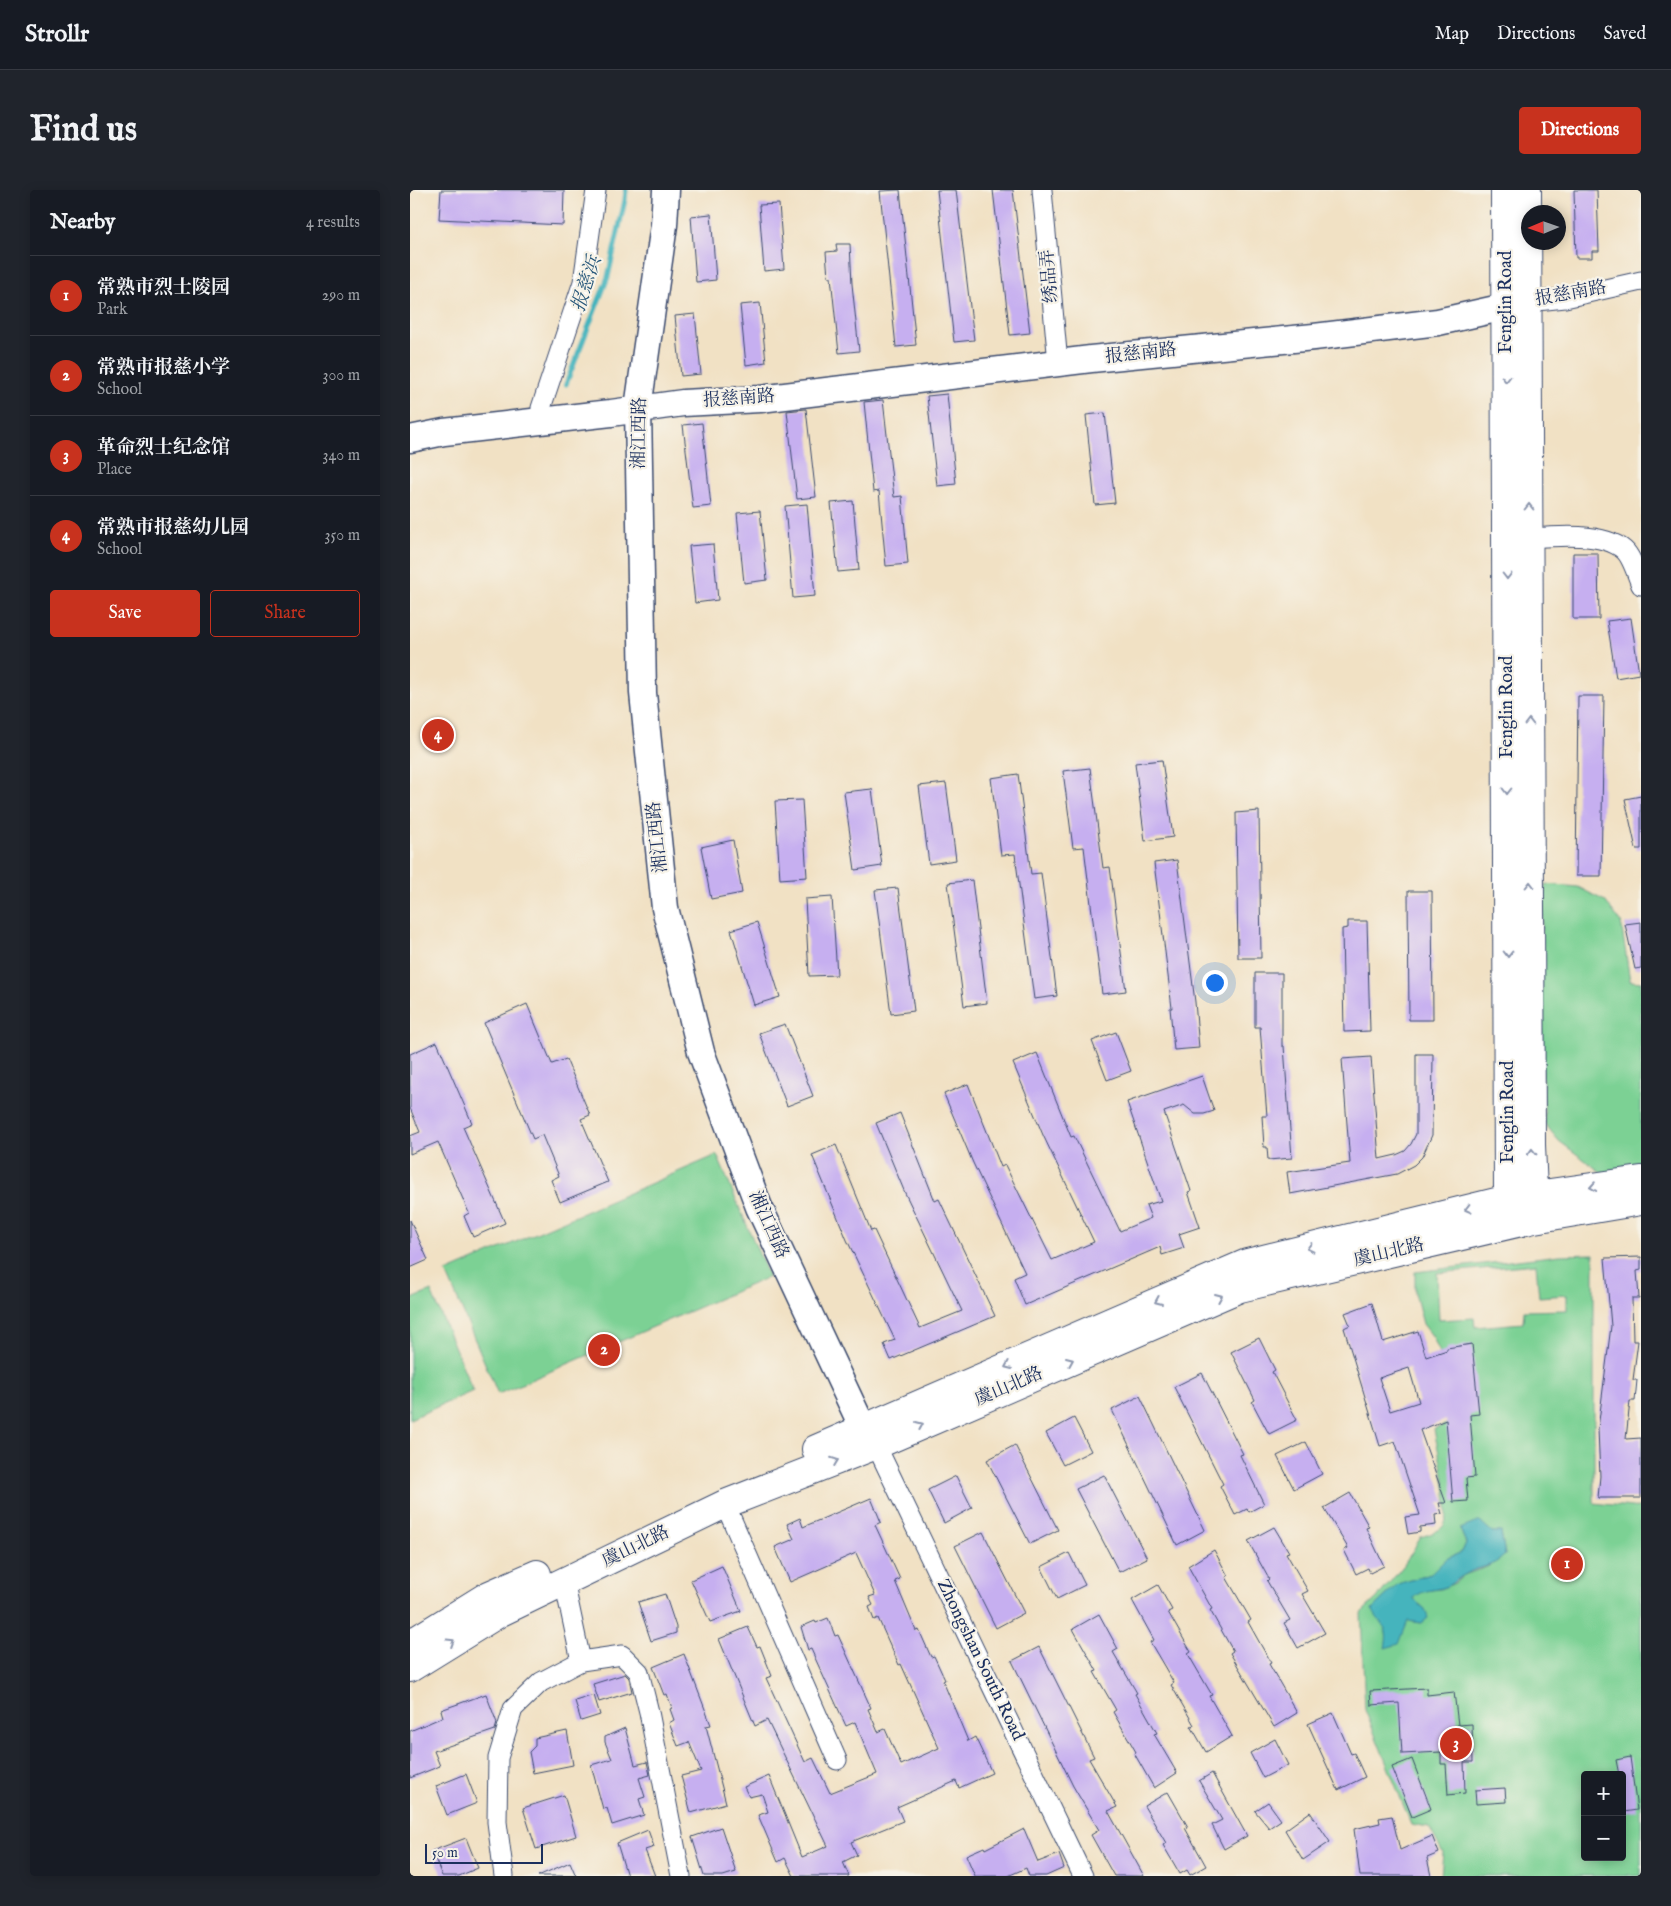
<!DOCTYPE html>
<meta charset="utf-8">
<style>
:root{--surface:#171b24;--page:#20242c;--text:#f1f3f6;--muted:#9ea1a6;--line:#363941;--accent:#c8321e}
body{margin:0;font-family:"IM FELL English","Noto Serif SC",serif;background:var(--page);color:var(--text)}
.controls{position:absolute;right:15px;bottom:15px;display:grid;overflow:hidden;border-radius:5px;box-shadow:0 2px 12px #0003}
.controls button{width:45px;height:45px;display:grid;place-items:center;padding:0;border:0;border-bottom:1px solid var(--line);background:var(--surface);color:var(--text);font:25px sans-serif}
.compass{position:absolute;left:1111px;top:15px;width:45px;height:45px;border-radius:50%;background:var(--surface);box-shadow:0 2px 12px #0003;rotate:268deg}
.scale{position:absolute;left:15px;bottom:12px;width:118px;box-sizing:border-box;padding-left:5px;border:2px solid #1b2f5e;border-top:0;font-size:14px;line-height:18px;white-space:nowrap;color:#1b2f5e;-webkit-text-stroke:4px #f7f3e8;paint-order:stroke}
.you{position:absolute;left:804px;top:792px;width:18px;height:18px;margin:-12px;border:4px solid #fff;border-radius:50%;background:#1a73e8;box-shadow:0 0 0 8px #1a73e833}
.badge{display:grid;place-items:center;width:32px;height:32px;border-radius:50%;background:var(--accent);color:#fff;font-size:16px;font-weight:700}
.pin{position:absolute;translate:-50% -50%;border:2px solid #fff;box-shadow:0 1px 5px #0006}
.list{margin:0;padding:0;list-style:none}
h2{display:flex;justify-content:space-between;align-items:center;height:65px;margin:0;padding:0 20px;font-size:21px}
h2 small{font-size:16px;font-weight:400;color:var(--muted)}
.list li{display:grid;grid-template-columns:32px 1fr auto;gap:15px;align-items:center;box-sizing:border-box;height:80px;padding:0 20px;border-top:1px solid var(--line)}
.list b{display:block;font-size:19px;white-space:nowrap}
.list p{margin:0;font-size:16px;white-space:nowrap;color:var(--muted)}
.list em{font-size:16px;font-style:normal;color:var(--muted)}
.actions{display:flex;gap:10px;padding:15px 20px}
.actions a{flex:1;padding:11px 0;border:1px solid var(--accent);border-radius:5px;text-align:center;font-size:18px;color:var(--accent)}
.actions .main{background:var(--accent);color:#fff}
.map{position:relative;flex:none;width:1231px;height:1686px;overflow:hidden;border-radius:5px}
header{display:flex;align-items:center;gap:30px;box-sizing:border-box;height:70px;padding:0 25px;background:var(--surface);border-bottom:1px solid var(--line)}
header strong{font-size:24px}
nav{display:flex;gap:28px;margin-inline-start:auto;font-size:18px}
.intro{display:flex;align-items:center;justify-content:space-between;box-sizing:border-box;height:120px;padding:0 30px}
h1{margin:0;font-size:35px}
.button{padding:12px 22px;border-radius:5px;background:var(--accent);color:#fff;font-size:18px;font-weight:700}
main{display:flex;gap:30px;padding:0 30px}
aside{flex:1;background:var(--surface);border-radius:5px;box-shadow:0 2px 12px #0003}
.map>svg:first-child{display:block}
.green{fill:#7cd194;stroke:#4c8079;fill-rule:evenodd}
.water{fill:#44b4bd;stroke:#30728e}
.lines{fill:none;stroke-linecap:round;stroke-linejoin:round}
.stream{stroke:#44b4bd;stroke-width:5}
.building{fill:#c6aff0;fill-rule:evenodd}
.street-casing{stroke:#3b4a6d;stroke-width:21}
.secondary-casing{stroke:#3b4a6d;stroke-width:29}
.primary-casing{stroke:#3b4a6d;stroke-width:30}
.street{stroke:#fff;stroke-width:19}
.secondary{stroke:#fff;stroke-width:26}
.primary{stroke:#fff;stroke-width:28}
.oneway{stroke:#8d97ae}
.labels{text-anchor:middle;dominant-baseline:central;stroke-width:4.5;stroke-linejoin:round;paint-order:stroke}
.street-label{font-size:18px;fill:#1b2f5e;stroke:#f7f3e8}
.water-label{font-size:19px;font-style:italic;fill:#27577a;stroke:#f7f3e8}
</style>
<header>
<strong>Strollr</strong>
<nav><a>Map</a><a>Directions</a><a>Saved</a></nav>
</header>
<div class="intro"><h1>Find us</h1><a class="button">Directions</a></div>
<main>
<aside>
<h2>Nearby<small>4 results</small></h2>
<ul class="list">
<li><span class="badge">1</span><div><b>常熟市烈士陵园</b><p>Park</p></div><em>290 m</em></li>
<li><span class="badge">2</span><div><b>常熟市报慈小学</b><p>School</p></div><em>300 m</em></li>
<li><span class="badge">3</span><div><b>革命烈士纪念馆</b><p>Place</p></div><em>340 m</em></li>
<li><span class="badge">4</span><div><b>常熟市报慈幼儿园</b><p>School</p></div><em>350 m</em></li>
</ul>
<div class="actions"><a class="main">Save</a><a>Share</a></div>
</aside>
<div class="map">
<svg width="1231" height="1686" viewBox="0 0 1231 1686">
<rect width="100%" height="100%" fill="#f7f3e8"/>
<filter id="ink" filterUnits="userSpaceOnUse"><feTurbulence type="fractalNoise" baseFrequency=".02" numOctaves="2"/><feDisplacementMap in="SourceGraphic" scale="10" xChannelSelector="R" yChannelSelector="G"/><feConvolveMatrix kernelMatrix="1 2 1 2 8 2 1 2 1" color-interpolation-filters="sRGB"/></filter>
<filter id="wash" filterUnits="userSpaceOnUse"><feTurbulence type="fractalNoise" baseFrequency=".0096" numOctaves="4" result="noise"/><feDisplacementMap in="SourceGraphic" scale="20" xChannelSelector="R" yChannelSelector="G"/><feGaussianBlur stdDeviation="1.12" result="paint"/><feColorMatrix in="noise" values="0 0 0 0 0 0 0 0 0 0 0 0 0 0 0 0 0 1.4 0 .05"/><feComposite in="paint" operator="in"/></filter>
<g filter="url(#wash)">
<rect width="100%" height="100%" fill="#f1e1c4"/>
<g class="green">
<polygon points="1135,694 1168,697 1195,711 1211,732 1220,791 1231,792 1231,977 1192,983 1149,951 1135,934 1132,876 1131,748"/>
<polygon points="307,965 359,1087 88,1204 36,1082"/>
<path d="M1184,1064V1313L1231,1318V1686H1031L1033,1663L1019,1637L1001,1634L955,1520L951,1423L967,1408L994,1375L1011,1347C1019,1344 1029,1342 1034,1335C1044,1321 1027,1258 1024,1239L1042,1232L1035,1176L1023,1147L1013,1134L1005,1103V1082L1150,1065ZM1126,1074L1129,1107L1157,1105V1120L1114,1121L1113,1133L1065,1137L1064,1128L1029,1130L1027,1083ZM1075,1338L1082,1342H1091L1095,1365L1077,1377L1054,1385L1045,1393L1030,1399L1012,1401L1003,1409L1015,1419L1011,1433L998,1431L994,1438L977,1448L975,1437L962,1419L988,1394L1021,1384L1036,1369L1052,1362L1056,1353L1050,1339ZM1175,1585H1212V1667H1175Z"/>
<polygon points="21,1101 63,1201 0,1229 0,1110"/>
</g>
<path class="water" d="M1070,1331L1082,1342H1091L1095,1365C1081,1379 1071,1375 1056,1384C1048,1388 1044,1393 1035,1397C1023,1401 1012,1399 1003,1409L1015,1419L1018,1428L1012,1433L998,1431L989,1454L975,1458C980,1435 971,1437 962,1419L988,1394L1021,1384L1036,1369L1052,1362L1056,1353L1050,1339Z"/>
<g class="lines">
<polyline class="stream" points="156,194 198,87 215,10 216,0"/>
</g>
<g id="blocks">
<g class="building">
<polygon points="31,0 154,0 153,35 29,29"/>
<polygon points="490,0 506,155 486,157 470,1"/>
<polygon points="527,0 546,0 564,150 544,152"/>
<polygon points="583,0 603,0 620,143 600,145"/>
<polygon points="1164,0 1187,0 1189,61 1182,61 1182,68 1166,68"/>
<polygon points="369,14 374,79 354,81 349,15"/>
<polygon points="301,24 306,90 286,92 281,26"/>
<polygon points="426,54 440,54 442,94 449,161 429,163 421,87 418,87 416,62 427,61"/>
<polygon points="350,113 356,172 336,175 330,115"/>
<polygon points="285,124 291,184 271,186 265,126"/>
<polygon points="537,204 546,294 527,296 517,206"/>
<polygon points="473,210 484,307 492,306 498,374 476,376 469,301 463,302 454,212"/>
<polygon points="396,219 406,307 387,309 377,221"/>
<polygon points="695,223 705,313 685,315 676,225"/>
<polygon points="292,233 301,316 283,318 273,235"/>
<polygon points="443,311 449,380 428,382 421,313"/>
<polygon points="397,314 405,406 383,408 375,316"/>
<polygon points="350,321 357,390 334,393 327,323"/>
<polygon points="303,354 308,410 285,413 279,356"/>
<polygon points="1163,363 1188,363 1189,429 1163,429"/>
<polygon points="1221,428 1229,484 1206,488 1197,431"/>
<polygon points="1168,506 1194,506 1191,686 1166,686"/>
<polygon points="752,570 763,647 735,651 725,573"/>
<polygon points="680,578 693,678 700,677 716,801 692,804 674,657 663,658 653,581"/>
<polygon points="608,584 621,684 631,683 647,806 624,809 605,664 591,665 581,588"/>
<polygon points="536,593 546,670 519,674 509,596"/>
<polygon points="462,599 472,676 445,680 434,602"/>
<polygon points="1231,606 1231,659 1226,659 1215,609"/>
<polygon points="392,610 397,687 370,689 365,611"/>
<polygon points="849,621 851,768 828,768 826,623"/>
<polygon points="323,650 332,703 301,709 291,657"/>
<polygon points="767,670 785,812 789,858 764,860 760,818 762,818 744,673"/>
<polygon points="562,690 577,813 554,816 538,693"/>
<polygon points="488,698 504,821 481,824 465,700"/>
<polygon points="998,701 1022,701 1023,830 999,830"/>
<polygon points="422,707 427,785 399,786 395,709"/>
<polygon points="938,731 957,731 960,841 934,842 932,739 938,738"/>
<polygon points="347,732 370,807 344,815 321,740"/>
<polygon points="1231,732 1231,778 1225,779 1215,734"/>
<polygon points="845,783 872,783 872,856 874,856 882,968 858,970 857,957 854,957 852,926 857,926 850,837 845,837"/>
<polygon points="117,814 142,874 156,869 180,925 171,929 198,992 150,1012 141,990 149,986 132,945 123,949 74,833"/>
<polygon points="375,834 403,906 377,916 349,843"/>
<polygon points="706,842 721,881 697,890 682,851"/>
<polygon points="27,852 62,933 53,937 95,1033 63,1047 54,1026 59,1023 28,952 0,964 0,946 10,942 0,918 0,864"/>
<polygon points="627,863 661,947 664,946 710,1041 741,1028 736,1015 751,1011 717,912 792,886 804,921 794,924 785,924 774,915 754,922 781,1001 778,1002 790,1037 769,1044 774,1058 752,1065 750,1057 615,1115 604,1088 615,1083 563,973 534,904 558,894 591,977 595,975 642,1070 684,1052 633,945 603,873"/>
<polygon points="1006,864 1023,864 1022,945 1012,967 1004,975 987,984 880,1004 877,982 940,973 932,869 961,867 969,969 986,965 995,961 1001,954 1006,944"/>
<polygon points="490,923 525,1011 529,1009 585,1126 481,1170 474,1154 485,1150 437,1050 402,965 426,955 461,1041 464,1040 510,1138 552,1121 495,1003 466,933"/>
<polygon points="0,1030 18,1070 0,1078"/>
<polygon points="1231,1067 1231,1080 1227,1081 1229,1108 1222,1108 1223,1151 1228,1151 1223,1190 1227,1190 1225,1211 1220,1211 1216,1249 1231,1248 1231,1308 1188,1308 1190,1286 1188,1239 1201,1136 1195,1068"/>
<path d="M962,1113L973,1152L1008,1141L1016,1167L1037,1160V1158L1062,1154L1069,1224L1060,1225L1065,1287L1056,1288L1058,1311L1043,1312L1036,1230L1010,1240L1036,1313H1029L1032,1324L1025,1325L1026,1335L1010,1337V1342L998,1344L995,1327L1010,1325L985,1251L970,1256L934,1138L940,1135L935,1123ZM999,1178L1009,1212L980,1221L969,1188Z"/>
<polygon points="849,1148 865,1180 862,1182 887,1230 859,1244 842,1212 845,1210 821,1162"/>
<polygon points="792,1183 833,1264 830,1265 854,1314 839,1322 837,1319 825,1325 810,1296 813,1294 764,1197"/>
<polygon points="730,1206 795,1340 767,1355 702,1220"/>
<polygon points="664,1228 681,1261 653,1275 636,1243"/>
<polygon points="896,1252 912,1284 884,1299 867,1266"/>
<polygon points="605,1255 648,1340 620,1354 577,1270"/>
<polygon points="694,1285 737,1368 709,1382 666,1299"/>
<polygon points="546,1286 562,1318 534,1333 518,1300"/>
<polygon points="940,1303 959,1337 956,1338 974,1376 960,1383 958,1378 946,1384 934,1360 938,1358 914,1318"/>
<polygon points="461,1308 471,1332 465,1335 490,1389 485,1391 506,1441 509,1440 521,1467 524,1466 535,1490 533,1491 558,1551 565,1547 582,1583 549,1598 546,1591 487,1617 493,1631 441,1652 447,1665 433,1672 439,1686 384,1686 375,1668 368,1672 348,1625 358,1622 352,1604 339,1607 334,1597 359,1586 392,1667 418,1656 357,1530 345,1536 309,1449 338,1437 347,1457 350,1456 362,1486 356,1488 395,1572 403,1568 420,1603 467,1584 445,1532 436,1536 405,1468 401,1459 398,1460 391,1437 405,1431 406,1433 418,1428 425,1446 428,1445 461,1518 458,1519 468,1542 475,1539 491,1575 529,1558 491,1474 489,1475 468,1428 464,1430 459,1417 463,1415 459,1407 465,1405 446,1363 380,1392 365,1357 384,1349 377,1334 390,1328 393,1337"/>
<polygon points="864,1337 879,1362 876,1363 898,1401 892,1404 915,1443 888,1458 874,1433 880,1430 857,1391 859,1389 838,1351"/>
<polygon points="573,1342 614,1423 586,1438 545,1356"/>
<polygon points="804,1360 818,1386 816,1387 841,1430 838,1432 861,1473 859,1474 887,1523 864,1537 820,1463 823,1461 800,1420 802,1419 778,1376"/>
<polygon points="659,1363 675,1395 647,1409 631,1377"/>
<polygon points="312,1376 331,1421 300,1432 281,1390"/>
<polygon points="748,1395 762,1420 758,1422 781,1462 778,1464 802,1505 799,1506 822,1546 796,1562 781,1536 784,1535 761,1495 764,1493 740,1452 744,1450 722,1410"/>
<polygon points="255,1404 266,1437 266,1443 241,1451 228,1412"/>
<polygon points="689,1424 708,1459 703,1462 727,1503 725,1504 747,1543 744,1544 767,1583 744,1598 724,1563 726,1562 703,1522 706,1520 684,1482 687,1481 663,1439"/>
<polygon points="629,1457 684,1567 679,1569 707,1617 698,1621 734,1686 704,1686 681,1645 689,1640 663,1596 602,1471"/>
<polygon points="274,1464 301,1535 296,1536 316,1613 281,1623 271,1586 291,1581 279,1552 268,1556 259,1533 264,1530 260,1519 262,1518 257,1504 254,1505 243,1477"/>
<polygon points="215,1484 219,1488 222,1502 189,1512 183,1494"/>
<polygon points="1017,1498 1017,1505 1044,1502 1048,1535 1062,1534 1063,1572 1054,1572 1055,1603 1038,1605 1036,1574 1031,1574 1031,1562 992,1564 989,1513 961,1515 960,1501"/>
<polygon points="76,1504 87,1533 85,1540 24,1561 30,1576 0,1588 0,1541 33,1527 31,1520"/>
<polygon points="184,1505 190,1525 171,1531 165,1511"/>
<polygon points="923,1523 941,1564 944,1563 955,1587 928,1600 898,1534"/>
<polygon points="215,1538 225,1575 237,1572 240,1585 229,1588 235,1607 229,1609 234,1625 202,1635 197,1618 193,1619 181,1575 202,1569 195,1552 195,1547"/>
<polygon points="157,1541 163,1575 123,1583 119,1562 125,1556 125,1548"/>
<polygon points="865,1549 878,1575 853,1588 840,1563"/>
<polygon points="1220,1567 1227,1620 1214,1622 1212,1611 1212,1585 1209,1585 1206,1570"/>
<polygon points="1002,1569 1021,1619 1002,1627 982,1577"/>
<polygon points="802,1583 837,1646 814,1659 802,1635 812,1630 789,1591"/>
<polygon points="56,1584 67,1613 37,1625 26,1596"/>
<polygon points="1095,1598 1096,1612 1066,1614 1065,1600"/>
<polygon points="758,1602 778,1637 775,1638 796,1676 780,1685 777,1680 770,1684 753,1655 756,1653 734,1616"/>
<polygon points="154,1605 166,1646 126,1659 113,1618"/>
<polygon points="858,1612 871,1630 859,1638 845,1621"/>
<polygon points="900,1622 920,1652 893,1670 875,1640"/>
<polygon points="982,1626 990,1660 1022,1646 1029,1663 1017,1668 1021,1686 950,1686 944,1639 970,1633 969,1628"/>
<polygon points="311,1637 326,1682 313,1686 294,1686 282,1647"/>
<polygon points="614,1639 628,1672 649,1664 654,1678 636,1686 619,1686 616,1678 598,1686 565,1686 556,1665 574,1657 575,1659"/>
<polygon points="238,1640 244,1657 235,1660 245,1686 217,1686 207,1653"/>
<polygon points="56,1648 68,1678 49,1686 32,1686 22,1661"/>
<polygon points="160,1672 166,1686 128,1686"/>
</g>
</g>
</g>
<g filter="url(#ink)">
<use href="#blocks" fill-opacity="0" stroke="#3b4a6d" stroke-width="1"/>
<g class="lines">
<g class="street-casing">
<g id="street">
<polyline points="632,0 648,173"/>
<polyline points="1118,112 1155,108 1231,91"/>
<polyline points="131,218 173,92 186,0"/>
<path d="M1108,349C1137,347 1191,340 1214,360C1222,367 1227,385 1231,395"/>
<polyline points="466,1255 673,1686"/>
<polyline points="315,1314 427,1570"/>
<polyline points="154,1391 171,1471"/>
<polyline points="94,1686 87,1632 88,1568 103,1519 131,1492 171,1471 212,1465 229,1482 239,1522 271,1686"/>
</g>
</g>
<g class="secondary-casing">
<g id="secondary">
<polyline points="256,0 254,35 228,218 233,503 255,718 291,862 349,1017 453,1238 466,1255"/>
<polyline points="0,249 34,242 201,223 273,213 350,209 681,169 904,147 1028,132 1117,112"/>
</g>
</g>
<g class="primary-casing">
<g id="primary">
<polyline points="1095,0 1098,1009 1100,1026"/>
<polyline points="1117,0 1121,955 1124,1025"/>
<polyline points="406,1259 837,1073 1098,1009 1231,990"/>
<polyline points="0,1454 79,1405 127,1384"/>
<polyline points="0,1478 89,1423 315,1314 466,1255 830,1098 1124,1029 1231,1011"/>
</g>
</g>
<use href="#street" class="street"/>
<use href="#secondary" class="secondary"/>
<use href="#primary" class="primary"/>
</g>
<defs><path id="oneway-chevron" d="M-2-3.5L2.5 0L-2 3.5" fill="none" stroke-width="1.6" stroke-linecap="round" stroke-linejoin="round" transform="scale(1.25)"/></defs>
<g class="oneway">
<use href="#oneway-chevron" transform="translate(1096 189) rotate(90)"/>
<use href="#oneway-chevron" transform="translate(1119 317) rotate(-90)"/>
<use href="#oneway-chevron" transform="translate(1097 386) rotate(90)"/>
<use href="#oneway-chevron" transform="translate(1119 532) rotate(-90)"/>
<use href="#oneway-chevron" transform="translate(1097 601) rotate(90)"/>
<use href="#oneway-chevron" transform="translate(1120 695) rotate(-90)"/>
<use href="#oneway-chevron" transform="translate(1098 764) rotate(90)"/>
<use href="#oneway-chevron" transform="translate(1122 962) rotate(-92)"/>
<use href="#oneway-chevron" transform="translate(1183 997) rotate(171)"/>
<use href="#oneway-chevron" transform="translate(1058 1019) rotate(166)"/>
<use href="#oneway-chevron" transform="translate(900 1058) rotate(166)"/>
<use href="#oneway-chevron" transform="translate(809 1107) rotate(-23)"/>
<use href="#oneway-chevron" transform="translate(748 1111) rotate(157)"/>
<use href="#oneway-chevron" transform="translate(660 1171) rotate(-23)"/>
<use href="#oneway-chevron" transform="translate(598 1176) rotate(157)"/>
<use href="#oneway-chevron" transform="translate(510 1235) rotate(-23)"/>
<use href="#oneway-chevron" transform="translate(425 1271) rotate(-21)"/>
<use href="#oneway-chevron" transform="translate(41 1452) rotate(-32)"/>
</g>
</g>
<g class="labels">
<g class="street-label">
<text transform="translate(640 86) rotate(-95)">绣品弄</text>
<text transform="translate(1161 104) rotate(-10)">报慈南路</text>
<text transform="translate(1096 112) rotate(-90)">Fenglin Road</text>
<text transform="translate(731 164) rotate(-6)">报慈南路</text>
<text transform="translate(329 209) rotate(-4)">报慈南路</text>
<text transform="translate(230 243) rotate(-89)">湘江西路</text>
<text transform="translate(1097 517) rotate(-90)">Fenglin Road</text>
<text transform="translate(248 647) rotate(-96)">湘江西路</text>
<text transform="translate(1098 922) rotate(-90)">Fenglin Road</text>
<text transform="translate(358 1035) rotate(66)">湘江西路</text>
<text transform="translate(979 1063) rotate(-13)">虞山北路</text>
<text transform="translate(599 1197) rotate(-23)">虞山北路</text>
<text transform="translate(226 1357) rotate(-26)">虞山北路</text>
<text transform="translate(570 1470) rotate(64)">Zhongshan South Road</text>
</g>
<g class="water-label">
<text transform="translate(177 94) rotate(-72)">报慈浜</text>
</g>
</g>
</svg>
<div class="controls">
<button>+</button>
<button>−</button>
</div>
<svg class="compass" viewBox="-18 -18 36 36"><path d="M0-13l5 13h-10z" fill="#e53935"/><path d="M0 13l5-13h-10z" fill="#9ea1a6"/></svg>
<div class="scale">50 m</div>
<div class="you"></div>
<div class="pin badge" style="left:1157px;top:1374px">1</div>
<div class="pin badge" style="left:194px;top:1160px">2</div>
<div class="pin badge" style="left:1046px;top:1554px">3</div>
<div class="pin badge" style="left:28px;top:545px">4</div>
</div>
</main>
